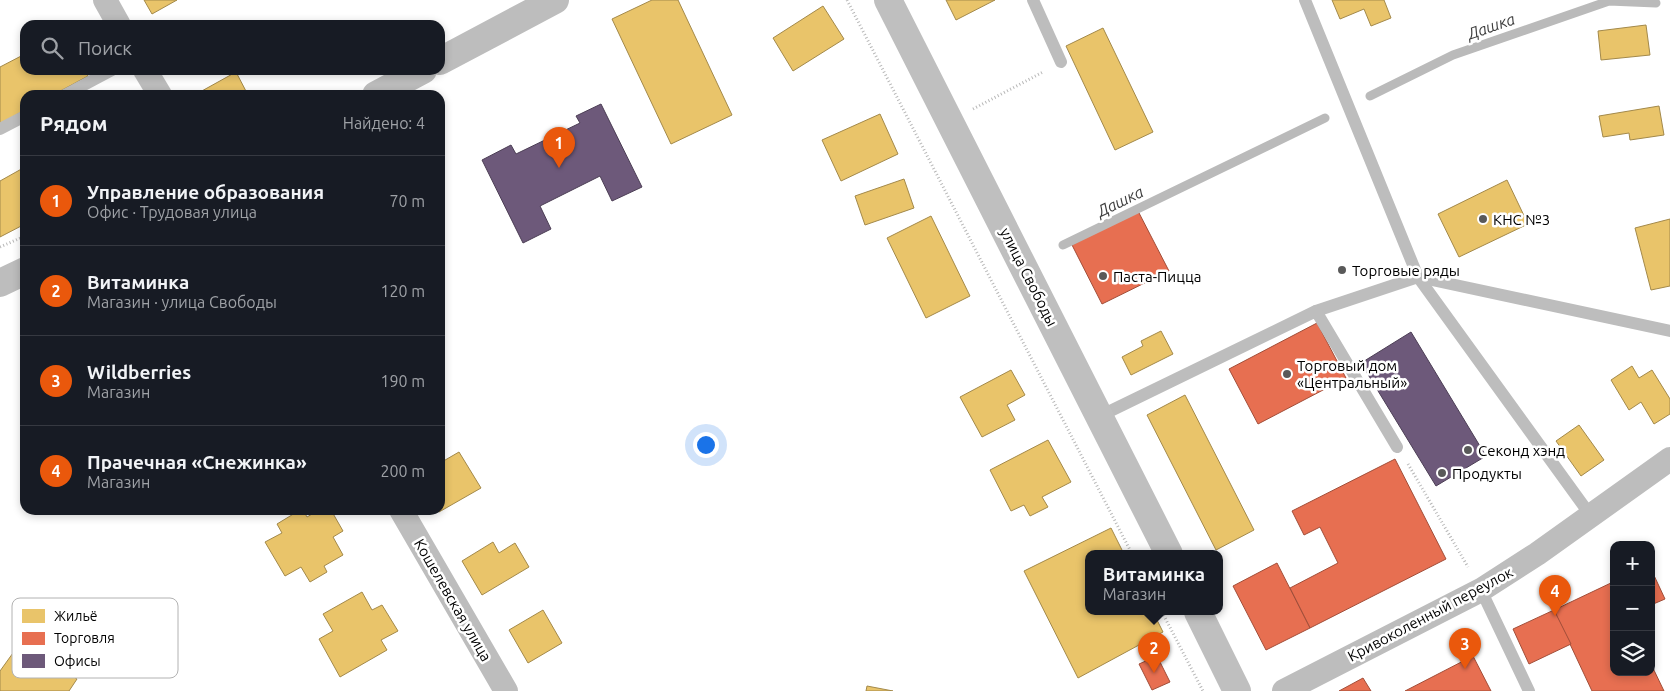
<!DOCTYPE html>
<html lang="ru">
<meta charset="utf-8">
<style>
:root{--surface:#171b24;--page:#20242c;--text:#f1f3f6;--muted:#9ea1a6;--line:#363941;--accent:#ea580c}
body{margin:0;font-family:Ubuntu,sans-serif;background:var(--page);color:var(--text)}
.controls{position:absolute;right:15px;bottom:15px;display:grid;overflow:hidden;border-radius:10px;box-shadow:0 2px 8px #0003}
.controls button{width:45px;height:45px;display:grid;place-items:center;padding:0;border:0;border-bottom:1px solid var(--line);background:var(--surface);color:var(--text);font:25px sans-serif}
.you{position:absolute;left:705px;top:444px;width:18px;height:18px;margin:-12px;border:4px solid #fff;border-radius:50%;background:#1a73e8;box-shadow:0 0 0 8px #1a73e833}
.badge{display:grid;place-items:center;width:32px;height:32px;border-radius:50%;background:var(--accent);color:#fff;font-size:16px;font-weight:700}
.pin{position:absolute;translate:-50% -41px;filter:drop-shadow(0 1px 2px #0008)}
.pin::after{content:'';position:absolute;top:26px;width:18px;height:15px;background:inherit;clip-path:polygon(0 0,100% 0,50% 100%)}
.popup{position:absolute;left:1085px;top:550px;width:138px;height:65px;box-sizing:border-box;display:grid;place-content:center;border-radius:10px;background:var(--surface);filter:drop-shadow(0 1px 4px #0005);font-size:16px;white-space:nowrap;color:var(--muted)}
.popup b{font-size:19px;color:var(--text)}
.popup::after{content:'';position:absolute;left:50%;top:100%;margin-left:-10px;border:10px solid transparent;border-top-color:var(--surface)}
.list{margin:0;padding:0;list-style:none}
h2{display:flex;justify-content:space-between;align-items:center;height:65px;margin:0;padding:0 20px;font-size:21px}
h2 small{font-size:16px;font-weight:400;color:var(--muted)}
.list li{display:grid;grid-template-columns:32px 1fr auto;gap:15px;align-items:center;box-sizing:border-box;height:90px;padding:0 20px;border-top:1px solid var(--line)}
.list b{display:block;font-size:19px;white-space:nowrap}
.list p{margin:0;font-size:16px;white-space:nowrap;color:var(--muted)}
.list em{font-size:16px;font-style:normal;color:var(--muted)}
.icon{flex:none;width:28px;height:28px;fill:none;stroke:currentColor;stroke-width:2;stroke-linecap:round;stroke-linejoin:round}
.map{position:relative;flex:none;width:1670px;height:691px;overflow:hidden}
.search{position:absolute;background:var(--surface);box-shadow:0 2px 8px #0003;left:20px;top:20px;width:425px;height:55px;display:flex;align-items:center;gap:12px;box-sizing:border-box;padding:0 18px;border-radius:15px;color:var(--muted);font-size:19px}
.panel{position:absolute;background:var(--surface);box-shadow:0 2px 8px #0003;left:20px;top:90px;width:425px;height:425px;border-radius:15px}
.map>svg:first-child{display:block}
.homes{fill:#e9c46a;stroke:#a3894a}
.shops{fill:#e76f51;stroke:#a24e39}
.offices{fill:#6d597a;stroke:#4c3e55}
.lines{fill:none;stroke-linecap:round;stroke-linejoin:round}
.stream{stroke:#bababa;stroke-width:9}
.path{stroke:#b8b8b8;stroke-width:3;stroke-dasharray:1 2.5;stroke-linecap:butt}
.service{stroke:#bdbdbd;stroke-width:12}
.minor{stroke:#bdbdbd;stroke-width:24}
.tertiary{stroke:#bdbdbd;stroke-width:28}
.secondary{stroke:#bfbfbf;stroke-width:28}
.poi-dot{fill:#595959;stroke:#fff;stroke-width:2}
.labels{text-anchor:middle;dominant-baseline:central;stroke-width:5;stroke-linejoin:round;paint-order:stroke}
.poi-label{font-size:15px;fill:#000;stroke:#fff;text-anchor:start}
.street-label{font-size:15px;fill:#000;stroke:#fff}
.water-label{font-size:16px;font-style:italic;fill:#3e3e3e;stroke:#fff}
.key{fill:#fff;stroke:#b2b2b2;stroke-width:1}
.key-label{font-size:14px;fill:#000}
</style>
<div class="map">
<svg width="1670" height="691" viewBox="0 0 1670 691">
<rect width="100%" height="100%" fill="#fff"/>
<g class="homes">
<polygon points="144,0 177,0 152,14"/>
<polygon points="652,0 678,0 732,115 671,144 612,19"/>
<polygon points="946,0 995,0 956,20"/>
<polygon points="1332,0 1384,0 1391,18 1371,26 1364,9 1340,19"/>
<polygon points="823,6 844,39 793,71 773,38"/>
<polygon points="1646,25 1650,55 1601,60 1598,31"/>
<polygon points="1103,28 1153,132 1115,150 1066,46"/>
<polygon points="25,54 25,70 85,70 88,76 53,95 25,95 25,110 0,124 0,67"/>
<polygon points="236,72 248,95 202,95 200,92"/>
<polygon points="1659,106 1664,135 1630,140 1629,133 1603,137 1599,116"/>
<polygon points="880,114 898,154 841,181 822,140"/>
<polygon points="25,167 25,224 0,237 0,181"/>
<polygon points="904,179 914,208 865,225 855,196"/>
<polygon points="1507,180 1528,224 1459,257 1438,214"/>
<polygon points="931,216 970,296 926,318 887,238"/>
<polygon points="1670,219 1670,286 1651,290 1635,228"/>
<polygon points="1161,331 1173,354 1131,375 1122,357 1143,346 1141,341"/>
<polygon points="1632,366 1639,378 1652,370 1670,399 1670,414 1654,424 1641,402 1629,410 1611,380"/>
<polygon points="1011,370 1025,395 1007,405 1015,420 982,437 960,397"/>
<polygon points="1185,395 1254,530 1216,550 1147,415"/>
<polygon points="1579,425 1604,460 1581,476 1556,441"/>
<polygon points="1048,440 1071,482 1042,497 1048,507 1030,516 1024,505 1011,511 990,470"/>
<polygon points="459,452 481,488 439,512 440,463"/>
<polygon points="300,510 303,510 307,517 319,510 331,510 343,531 333,537 343,555 324,566 327,572 310,582 301,567 285,576 265,542 282,533 277,524"/>
<polygon points="1111,528 1124,554 1089,554 1089,612 1153,612 1163,632 1078,678 1024,571"/>
<polygon points="493,542 499,553 515,543 529,567 482,595 462,561"/>
<polygon points="362,592 372,610 382,605 398,631 381,640 387,650 340,677 319,639 333,631 323,614"/>
<polygon points="543,610 562,643 528,663 509,630"/>
<polygon points="18,646 48,667 51,662 77,679 69,691 0,691 0,671"/>
<polygon points="867,686 893,691 866,691"/>
</g>
<g class="shops">
<polygon points="1138,211 1169,271 1102,304 1072,245"/>
<polygon points="1317,323 1346,378 1258,424 1229,369"/>
<polygon points="1395,459 1446,559 1310,628 1290,588 1338,563 1320,527 1304,535 1292,511"/>
<polygon points="1277,563 1310,628 1266,650 1233,586"/>
<polygon points="1651,569 1665,599 1651,605"/>
<polygon points="1613,582 1614,672 1651,672 1651,664 1664,691 1592,691 1554,610"/>
<polygon points="1554,610 1571,644 1529,664 1513,629"/>
<polygon points="1157,656 1170,682 1152,690 1139,664"/>
<polygon points="1473,656 1491,691 1405,691"/>
<polygon points="1363,678 1371,691 1339,691"/>
</g>
<g class="offices">
<polygon points="601,104 642,187 612,201 600,176 540,206 551,229 523,243 482,160 511,145 516,154 580,123 576,116"/>
<polygon points="1411,332 1486,456 1436,486 1361,363"/>
</g>
<g class="lines">
<g class="stream">
<polyline points="1370,96 1453,55 1609,1 1656,3"/>
<polyline points="1063,245 1325,118"/>
</g>
<g class="path">
<polyline points="847,0 1132,554"/>
<polyline points="973,109 1043,72"/>
<polyline points="0,247 25,236"/>
<polyline points="1408,464 1468,567"/>
<polyline points="1162,612 1203,691"/>
</g>
<g class="service">
<polyline points="1033,0 1061,62"/>
<polyline points="1305,0 1418,277 1670,331"/>
<polyline points="65,95 112,70"/>
<polyline points="0,129 25,116"/>
<polyline points="1316,311 1418,277 1591,516"/>
<polyline points="1100,416 1316,311 1397,447"/>
<polyline points="1481,590 1529,691"/>
</g>
<g class="minor">
<polyline points="105,0 119,25"/>
<polyline points="145,70 160,95"/>
<polyline points="401,510 506,691"/>
<polyline points="1284,691 1481,590 1537,554 1670,459"/>
</g>
<g class="tertiary">
<polyline points="440,61 555,0"/>
<polyline points="376,95 423,70"/>
<polyline points="0,283 25,271"/>
</g>
<g class="secondary">
<polyline points="888,0 1169,554"/>
<polyline points="1198,612 1237,691"/>
</g>
</g>
<g class="poi-dot">
<circle cx="1483" cy="219" r="5"/>
<circle cx="1342" cy="270" r="5"/>
<circle cx="1103" cy="276" r="5"/>
<circle cx="1287" cy="374" r="5"/>
<circle cx="1468" cy="450" r="5"/>
<circle cx="1442" cy="473" r="5"/>
</g>
<g class="labels">
<g class="poi-label">
<text x="1493" y="219">КНС №3</text>
<text x="1352" y="270">Торговые ряды</text>
<text x="1113" y="276">Паста-Пицца</text>
<text x="1297" y="365">Торговый дом<tspan x="1297" dy="17">«Центральный»</tspan></text>
<text x="1478" y="450">Секонд хэнд</text>
<text x="1452" y="473">Продукты</text>
</g>
<g class="street-label">
<text transform="translate(1029 277) rotate(63)">улица Свободы</text>
<text transform="translate(453 600) rotate(60)">Кошелевская улица</text>
<text transform="translate(1430 614) rotate(-28)">Кривоколенный переулок</text>
</g>
<g class="water-label">
<text transform="translate(1491 26) rotate(-19)">Дашка</text>
<text transform="translate(1120 201) rotate(-26)">Дашка</text>
</g>
</g>
<rect x="12" y="598" width="166" height="80" rx="8" class="key"/>
<rect x="22" y="609" width="23" height="14" fill="#e9c46a"/>
<rect x="22" y="632" width="23" height="13" fill="#e76f51"/>
<rect x="22" y="654" width="23" height="14" fill="#6d597a"/>
<g class="key-label">
<text x="54" y="621">Жильё</text>
<text x="54" y="643">Торговля</text>
<text x="54" y="666">Офисы</text>
</g>
</svg>
<div class="controls">
<button>+</button>
<button>−</button>
<button><svg class="icon" aria-label="layers" viewBox="0 0 24 24"><path d="M12 4l9 5-9 5-9-5zM3 14l9 5 9-5"/></svg></button>
</div>
<div class="you"></div>
<div class="pin badge" style="left:559px;top:168px">1</div>
<div class="pin badge" style="left:1154px;top:673px">2</div>
<div class="popup"><b>Витаминка</b>Магазин</div>
<div class="pin badge" style="left:1465px;top:669px">3</div>
<div class="pin badge" style="left:1555px;top:616px">4</div>
<div class="search"><svg class="icon" aria-label="search" viewBox="0 0 24 24"><circle cx="10" cy="10" r="6"/><path d="M15 15l6 6"/></svg>Поиск</div>
<section class="panel">
<h2>Рядом<small>Найдено: 4</small></h2>
<ul class="list">
<li><span class="badge">1</span><div><b>Управление образования</b><p>Офис · Трудовая улица</p></div><em>70 m</em></li>
<li><span class="badge">2</span><div><b>Витаминка</b><p>Магазин · улица Свободы</p></div><em>120 m</em></li>
<li><span class="badge">3</span><div><b>Wildberries</b><p>Магазин</p></div><em>190 m</em></li>
<li><span class="badge">4</span><div><b>Прачечная «Снежинка»</b><p>Магазин</p></div><em>200 m</em></li>
</ul>
</section>
</div>
